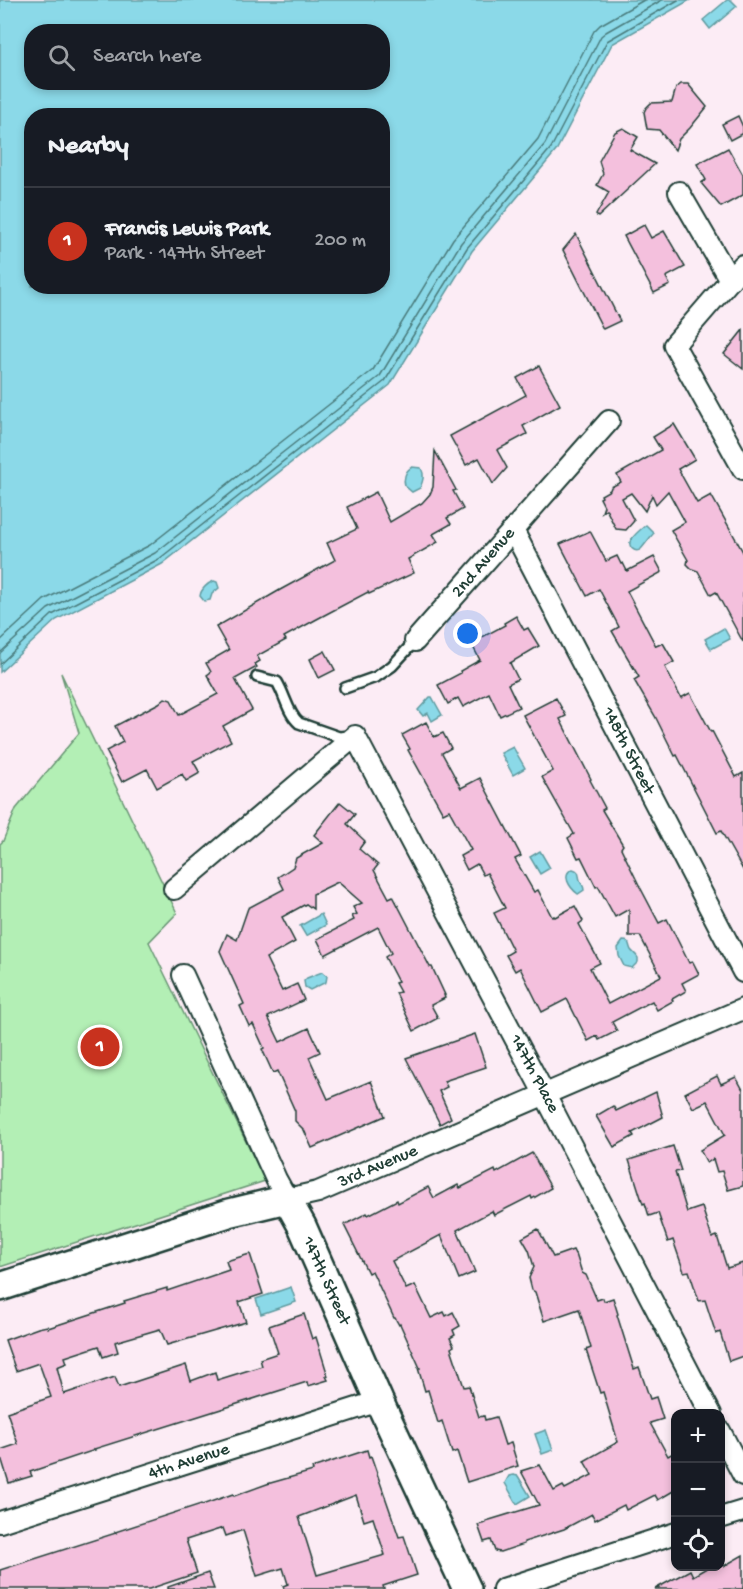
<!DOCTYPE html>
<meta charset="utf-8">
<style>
:root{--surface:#171b24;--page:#242831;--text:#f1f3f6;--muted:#9ea1a6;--line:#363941;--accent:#c8321e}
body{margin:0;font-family:"Gochi Hand",sans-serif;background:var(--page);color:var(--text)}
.controls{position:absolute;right:18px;bottom:18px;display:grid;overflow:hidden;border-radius:12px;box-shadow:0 3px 9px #0003}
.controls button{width:54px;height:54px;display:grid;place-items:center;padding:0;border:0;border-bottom:2px solid var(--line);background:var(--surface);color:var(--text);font:30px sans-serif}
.you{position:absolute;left:468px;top:634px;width:21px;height:21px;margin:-15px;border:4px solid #fff;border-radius:50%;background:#1a73e8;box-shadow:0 0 0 9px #1a73e833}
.badge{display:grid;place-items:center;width:39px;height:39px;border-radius:50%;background:var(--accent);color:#fff;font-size:20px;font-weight:700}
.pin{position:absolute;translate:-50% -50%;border:3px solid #fff;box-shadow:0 2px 6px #0006}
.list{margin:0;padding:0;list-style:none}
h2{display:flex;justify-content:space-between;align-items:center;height:78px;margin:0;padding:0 24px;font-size:26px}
h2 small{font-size:20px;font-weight:400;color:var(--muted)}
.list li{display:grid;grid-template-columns:39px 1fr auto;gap:18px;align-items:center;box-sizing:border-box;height:108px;padding:0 24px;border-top:2px solid var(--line)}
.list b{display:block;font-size:22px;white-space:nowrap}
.list p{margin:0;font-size:20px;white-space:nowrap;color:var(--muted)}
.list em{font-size:20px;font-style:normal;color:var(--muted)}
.icon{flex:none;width:33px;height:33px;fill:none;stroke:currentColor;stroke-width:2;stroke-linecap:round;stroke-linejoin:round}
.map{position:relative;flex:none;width:743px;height:1589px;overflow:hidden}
.search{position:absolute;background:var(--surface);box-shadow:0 3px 9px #0003;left:24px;top:24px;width:366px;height:66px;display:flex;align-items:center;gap:15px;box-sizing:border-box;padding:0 21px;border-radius:24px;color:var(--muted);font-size:22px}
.panel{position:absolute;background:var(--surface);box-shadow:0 3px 9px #0003;left:24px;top:108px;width:366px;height:186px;border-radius:24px}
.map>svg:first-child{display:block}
.green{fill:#b3efb5;stroke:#699674;stroke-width:1.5}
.water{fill:#8bd9e8;stroke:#609ba0;stroke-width:1.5;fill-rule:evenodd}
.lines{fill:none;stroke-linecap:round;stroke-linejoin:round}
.shore{stroke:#4a7b7c;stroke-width:1.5}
.building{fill:#f4c0dd;stroke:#1f3d34;stroke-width:1.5;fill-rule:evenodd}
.lane-casing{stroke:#1f3d34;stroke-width:14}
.street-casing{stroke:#1f3d34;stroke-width:24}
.secondary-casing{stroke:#1f3d34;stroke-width:32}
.lane{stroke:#fff;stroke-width:9}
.street{stroke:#fff;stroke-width:20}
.secondary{stroke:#fff;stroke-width:27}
.labels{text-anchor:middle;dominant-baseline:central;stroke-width:5;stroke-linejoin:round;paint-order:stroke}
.street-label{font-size:18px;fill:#1f3d34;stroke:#fff}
</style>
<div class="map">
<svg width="743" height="1589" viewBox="0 0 743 1589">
<rect width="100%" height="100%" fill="#fcecf5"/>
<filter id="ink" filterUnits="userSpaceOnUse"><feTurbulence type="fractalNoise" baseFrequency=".0167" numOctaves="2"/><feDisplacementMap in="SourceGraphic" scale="12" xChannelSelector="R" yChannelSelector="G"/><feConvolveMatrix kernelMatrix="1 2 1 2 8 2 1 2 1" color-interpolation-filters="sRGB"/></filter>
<g filter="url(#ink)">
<polygon class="green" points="61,673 177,913 149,942 265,1181 0,1267 0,844 3,841 16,809 79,733"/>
<g class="water">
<path d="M0,0H690L612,44L556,151L472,251L390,385L162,564L56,620L0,672ZM32,32H382V82H32ZM32,116H382V286H32Z"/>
<polygon points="727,0 731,0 737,6 710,29 703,20"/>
<path d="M412,467L421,468C425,475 423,481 420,488L412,492L405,486C403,479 405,471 412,467Z"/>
<path d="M646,525L654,533C650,537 644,546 641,549C635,554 627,546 631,540C634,535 641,529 646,525Z"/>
<path d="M214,581L217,582L219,588L212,594L210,600L204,601L200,596C201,589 208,583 214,581Z"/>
<polygon points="724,628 730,639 711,649 705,639"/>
<polygon points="430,697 432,697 442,715 432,721 428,713 423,716 418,710"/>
<polygon points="513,747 525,768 513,775 501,753"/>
<polygon points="540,851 550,868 540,874 530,857"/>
<path d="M573,869C580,871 578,874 580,880C581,885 584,885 584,890L578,894C570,888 560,874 573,869Z"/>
<polygon points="321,914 326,925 306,936 300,926"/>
<path d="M623,941C631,941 628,945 631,950C633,953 636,954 638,958V962L632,968L624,966L619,956L618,948Z"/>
<polygon points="322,972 327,976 326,982 310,990 305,987 304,981 307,978"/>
<polygon points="291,1287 296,1302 261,1314 256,1299"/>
<polygon points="546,1430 553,1450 542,1454 535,1434"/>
<polygon points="513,1475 518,1476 530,1496 517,1504 505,1483 509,1476"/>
</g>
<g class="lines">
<g class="shore">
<polyline points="0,641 44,600 150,545 373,370 453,239 538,139 594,31 600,25 644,0"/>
<polyline points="0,653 48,609 155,553 380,376 461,243 545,144 601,36 606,32 662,0"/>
<polyline points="0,664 52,615 159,559 385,381 467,248 551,148 607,41 678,0"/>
</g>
</g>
<g class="building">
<polygon points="681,84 688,84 707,107 690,128 679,139 675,150 659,130 647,129 644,112 646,108 651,103 672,102 676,88"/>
<polygon points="738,116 743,127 743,133 730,140 722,124"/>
<polygon points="623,128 638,137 630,150 655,164 598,217 596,215 609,192 597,185 603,174 599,161 615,132"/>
<polygon points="728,148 743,175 743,195 721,207 701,183 706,180 697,164"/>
<polygon points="644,225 651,238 664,231 685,267 666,277 670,285 654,293 624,236"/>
<polygon points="576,234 620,321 603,329 563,250"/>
<polygon points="743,330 743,369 724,354"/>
<polygon points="539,366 560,405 523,426 527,434 497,450 507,468 493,484 479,458 466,465 450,436 526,395 517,378"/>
<polygon points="674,424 695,459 678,469 697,503 711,495 743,552 743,642 716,592 711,595 698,571 692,569 687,564 688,560 671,530 685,522 668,491 656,504 652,495 645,511 631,493 622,498 634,521 626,530 616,529 606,509 602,512 604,506 600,498 602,497 601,495 610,490 611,487 621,482 617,475 661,450 653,437"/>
<polygon points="435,451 456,490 453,491 463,509 447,518 451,524 433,534 438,542 408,559 414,573 369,594 368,592 317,619 284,637 286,640 257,656 260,661 255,664 257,667 235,679 252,710 223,726 231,741 193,761 200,773 186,781 182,774 157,788 147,769 122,782 106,751 123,742 115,726 159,703 165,698 171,700 179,715 218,694 207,675 211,672 206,663 229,650 216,627 280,590 335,560 327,543 357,529 347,507 376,492 390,522 422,503 430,494 433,487"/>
<polygon points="590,531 606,561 617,556 621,564 623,563 627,571 654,557 662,572 627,591 656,646 663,643 674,662 665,667 681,698 690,693 711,732 712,731 736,777 743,773 743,870 721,831 717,833 677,755 675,756 655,716 634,680 639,677 612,631 619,627 599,589 587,596 560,544"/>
<polygon points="516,616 524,630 528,628 539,646 510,663 518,679 508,684 519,707 500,716 489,693 463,707 458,698 448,704 438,685 461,673 460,671 480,660 471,643 505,625 504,623"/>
<polygon points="325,651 335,670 319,678 310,659"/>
<polygon points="556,698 566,716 560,719 591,779 590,780 605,808 602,810 623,845 621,848 640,887 659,923 667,919 689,963 693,962 699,974 682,983 686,991 672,999 673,1001 657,1010 652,1001 612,1022 617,1031 599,1040 597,1036 588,1041 567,999 542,1012 520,968 515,971 506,955 513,951 494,913 505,908 487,873 483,875 477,864 467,870 460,856 471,850 449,810 443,813 408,750 410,749 402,735 426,722 434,737 443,733 451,748 442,753 461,788 480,778 521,856 515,859 534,892 538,890 552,917 554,916 555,917 575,906 583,921 579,924 600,963 590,968 608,1004 661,976 640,936 629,936 629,909 615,917 598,886 596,887 581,857 578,858 568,838 574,834 542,777 553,771 523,715"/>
<polygon points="340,802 355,814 347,824 365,841 359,849 378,865 374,870 389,898 393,896 430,967 432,967 445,995 444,995 445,998 431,1005 438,1018 414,1031 396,993 400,992 395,983 398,982 385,957 391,953 378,927 325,955 317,939 354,920 352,916 357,914 353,907 362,903 338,882 313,894 313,909 306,904 282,917 295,942 266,958 282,991 297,984 304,1000 268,1017 280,1042 309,1028 320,1052 309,1057 328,1099 371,1081 385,1116 312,1148 304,1130 295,1121 295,1111 277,1071 273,1073 272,1071 262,1049 264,1048 253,1024 249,1026 240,1006 244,1004 220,951 227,934 237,940 248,908 284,889 278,877 293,867 296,858 323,843 314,835"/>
<polygon points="475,1034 486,1067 444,1081 447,1087 439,1091 451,1118 440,1124 406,1058"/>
<polygon points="717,1076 721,1084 736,1077 743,1090 743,1186 728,1190 722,1171 717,1172 713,1159 707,1163 700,1150 725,1135 707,1101 693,1108 685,1093"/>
<polygon points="656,1092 663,1117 632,1133 634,1136 614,1147 596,1116 613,1106 616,1111"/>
<polygon points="673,1146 681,1171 675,1172 687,1212 702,1207 712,1238 717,1236 727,1268 743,1263 743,1356 729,1361 720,1332 716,1334 705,1300 699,1301 689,1271 684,1272 673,1240 668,1242 658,1213 649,1216 645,1203 643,1204 629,1160"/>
<polygon points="532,1153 551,1188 532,1199 531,1196 494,1215 492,1211 457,1230 475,1272 459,1279 441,1235 392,1261 406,1289 415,1285 431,1318 444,1312 446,1316 453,1312 460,1326 453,1330 455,1335 450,1338 454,1346 451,1348 464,1387 469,1386 479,1417 484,1416 485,1420 496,1417 505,1445 511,1443 518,1466 467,1482 457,1451 452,1453 442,1421 438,1423 428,1390 425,1391 418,1368 420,1368 400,1324 399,1325 395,1318 394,1318 372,1271 368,1273 344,1225 367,1213 368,1215 397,1200 398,1203 428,1187 434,1198 458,1185 460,1188 495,1170 496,1173"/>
<polygon points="538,1229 553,1257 573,1250 575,1254 576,1254 582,1273 586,1275 597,1300 603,1298 604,1301 613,1298 618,1314 617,1315 634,1369 639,1367 650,1399 656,1397 663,1419 650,1423 668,1456 675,1452 675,1490 658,1500 655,1495 626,1510 624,1505 595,1520 592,1514 564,1529 524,1542 524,1544 500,1552 495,1551 491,1540 484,1542 478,1525 486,1523 486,1521 539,1505 521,1471 540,1465 554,1491 563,1486 565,1489 592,1475 584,1461 618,1442 603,1392 600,1393 586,1350 591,1348 579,1309 544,1321 535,1292 532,1290 529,1278 534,1267 529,1250 522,1238"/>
<polygon points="250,1254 263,1294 239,1302 246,1322 167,1345 160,1329 115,1342 118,1352 103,1357 99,1346 65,1357 67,1363 57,1367 64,1394 115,1377 119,1387 186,1365 191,1381 215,1372 217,1380 262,1366 260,1359 278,1353 269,1326 304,1314 312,1339 316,1337 328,1376 326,1376 328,1380 308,1386 307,1382 94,1449 95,1450 30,1472 32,1476 9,1483 0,1454 0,1450 18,1444 7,1412 51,1397 39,1363 16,1371 5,1340 38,1328 47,1326 48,1328 125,1303 124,1301 167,1288 167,1291 229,1270 226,1261"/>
<path d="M367,1450L369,1457L371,1456L399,1537L404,1536L417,1575L383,1586L384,1589H284L283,1586L288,1584L283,1568L257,1576L243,1530L226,1536L223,1528L186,1540L197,1573L149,1589H0V1570L116,1533L115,1532L201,1504L202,1505L233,1494L234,1496L267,1484L313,1471L312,1468ZM356,1495L364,1521L373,1518L385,1555L317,1575L299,1517Z"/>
<polygon points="743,1555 743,1589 655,1589 690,1570 693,1576 710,1566 720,1566 721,1561 724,1566"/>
<polygon points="208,1573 214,1589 168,1589 168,1587"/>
</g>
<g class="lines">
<g class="lane-casing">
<g id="lane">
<path d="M257,677L277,682C285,695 288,714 299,723L339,737L350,736"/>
<polyline points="345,688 376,677 392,666 415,641"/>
</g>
</g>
<g class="street-casing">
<g id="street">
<polyline points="679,192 730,280"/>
<polyline points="743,265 674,345 743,469"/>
<polyline points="513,530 743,972"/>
<polyline points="415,641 609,421"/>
<polyline points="174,889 355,736 545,1095 711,1414"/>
<polyline points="183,975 276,1179 287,1199 318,1192 743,1009"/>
<polyline points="720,1431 743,1475"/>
<polyline points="720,1518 743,1511"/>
<polyline points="0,1522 379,1401"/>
<polyline points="503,1589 676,1533"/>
</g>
</g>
<g class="secondary-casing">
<polyline id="secondary" points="0,1287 229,1213 287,1199 302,1226 379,1401 467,1589"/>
</g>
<use href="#lane" class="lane"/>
<use href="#street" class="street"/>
<use href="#secondary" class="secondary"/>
</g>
</g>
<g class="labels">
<g class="street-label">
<text transform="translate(484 563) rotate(-49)">2nd Avenue</text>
<text transform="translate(628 751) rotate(63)">148th Street</text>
<text transform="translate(534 1074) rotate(62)">147th Place</text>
<text transform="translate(378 1167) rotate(-23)">3rd Avenue</text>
<text transform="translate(326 1281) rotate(66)">147th Street</text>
<text transform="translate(189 1462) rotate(-18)">4th Avenue</text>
</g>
</g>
</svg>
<div class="controls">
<button>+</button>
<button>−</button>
<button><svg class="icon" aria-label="locate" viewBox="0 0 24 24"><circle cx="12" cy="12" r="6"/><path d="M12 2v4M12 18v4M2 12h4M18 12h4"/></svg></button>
</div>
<div class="you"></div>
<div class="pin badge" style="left:100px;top:1047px">1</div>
<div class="search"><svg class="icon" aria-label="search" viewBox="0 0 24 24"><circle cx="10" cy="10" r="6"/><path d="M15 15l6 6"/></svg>Search here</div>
<section class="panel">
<h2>Nearby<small></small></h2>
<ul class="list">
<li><span class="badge">1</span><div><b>Francis Lewis Park</b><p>Park · 147th Street</p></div><em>200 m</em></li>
</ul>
</section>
</div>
